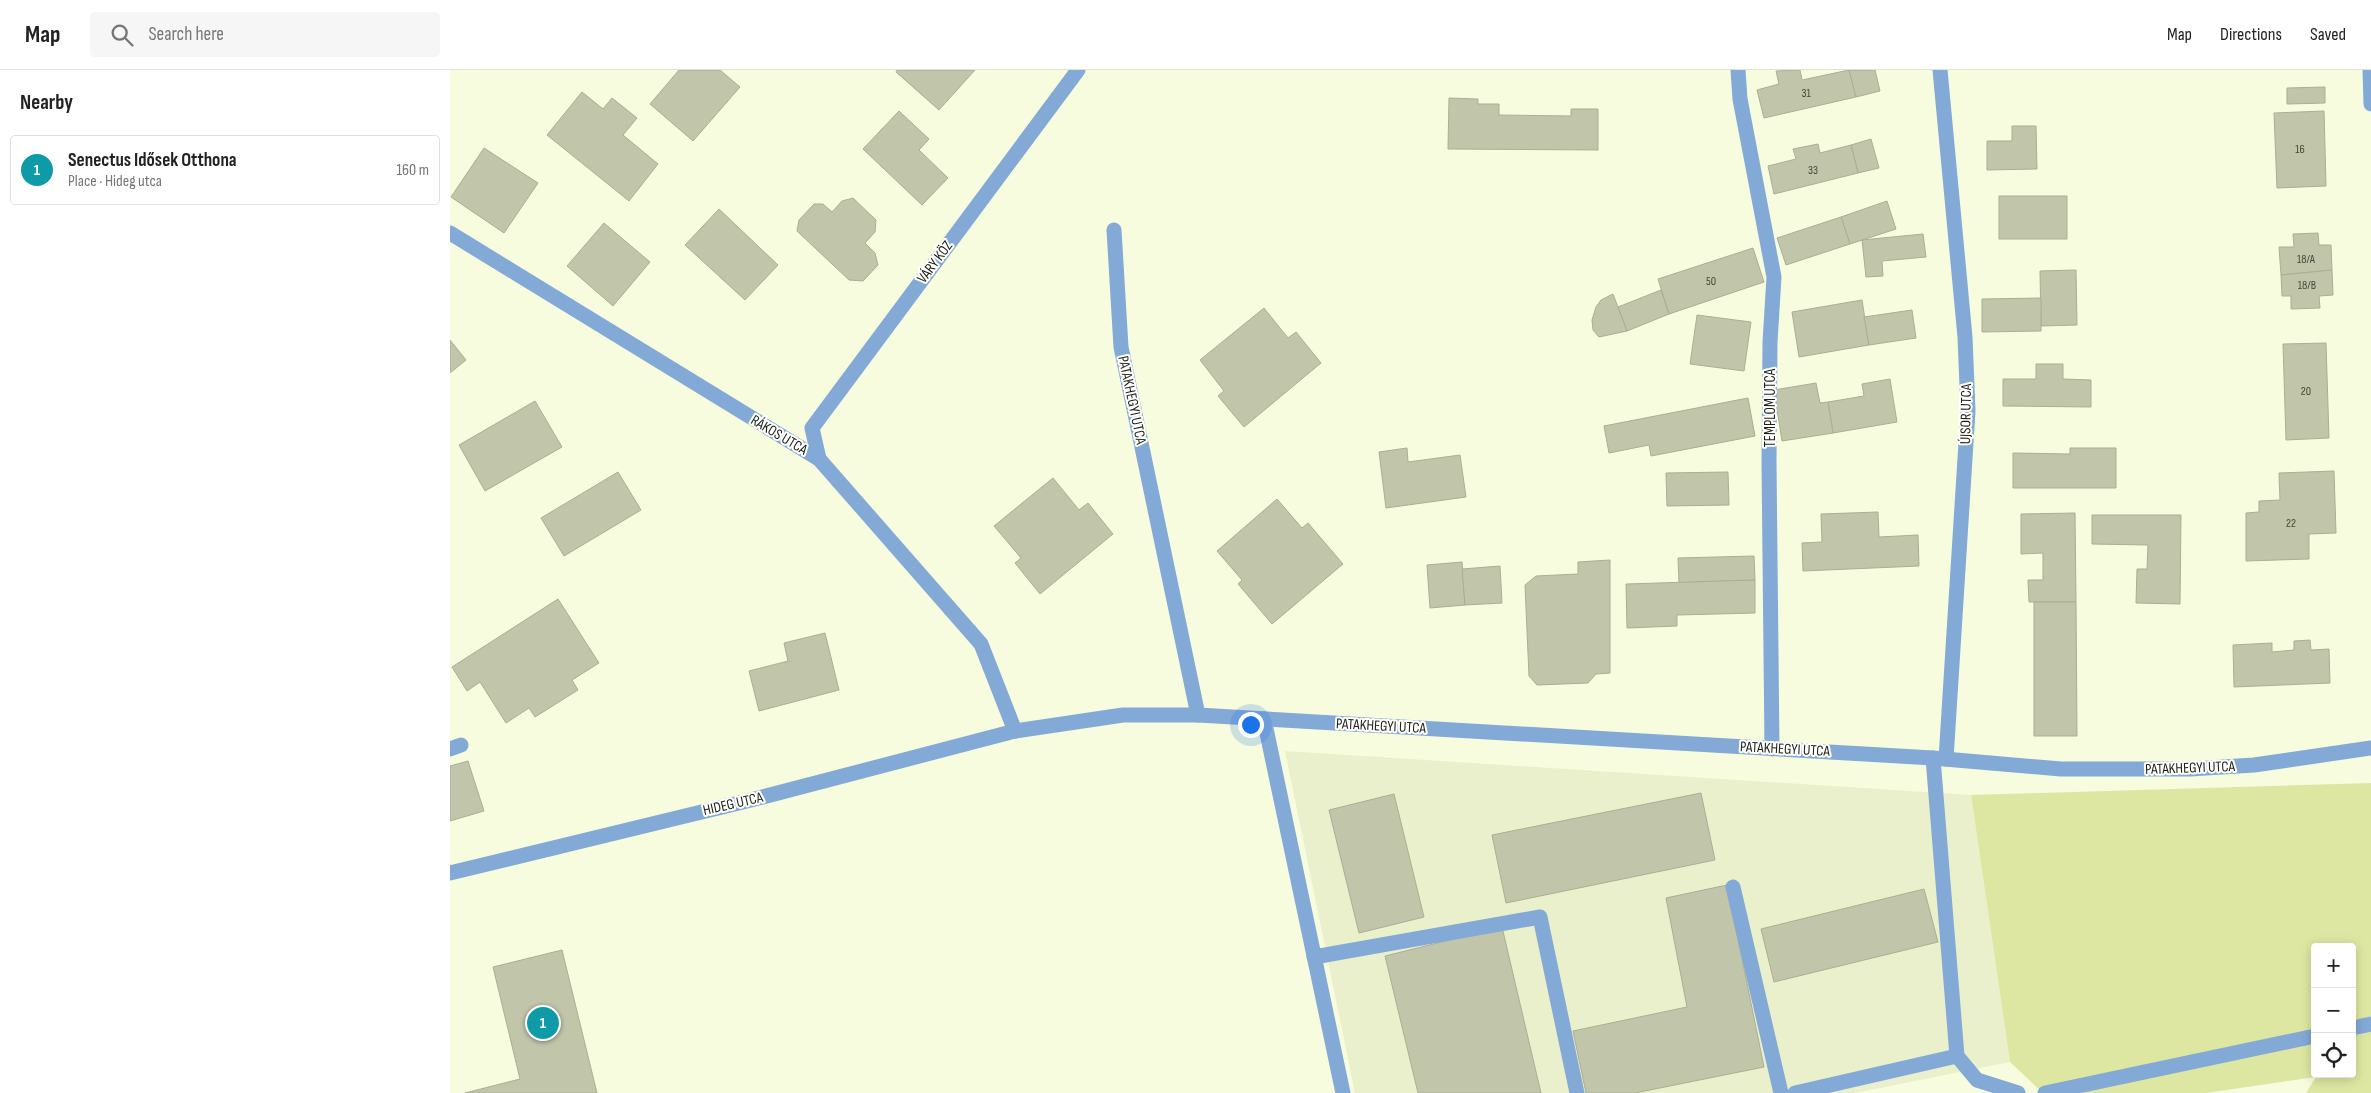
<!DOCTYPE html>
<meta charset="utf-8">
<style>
:root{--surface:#fff;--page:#f6f6f6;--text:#222;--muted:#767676;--line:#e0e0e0;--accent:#db2777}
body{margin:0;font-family:"Sofia Sans Condensed",sans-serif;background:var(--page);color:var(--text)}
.controls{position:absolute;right:15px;bottom:15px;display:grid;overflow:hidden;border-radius:5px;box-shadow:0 2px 12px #0003}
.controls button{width:45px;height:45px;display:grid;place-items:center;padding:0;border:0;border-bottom:1px solid var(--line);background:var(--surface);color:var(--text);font:25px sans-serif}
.you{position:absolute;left:800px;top:654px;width:18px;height:18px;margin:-12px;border:4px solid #fff;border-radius:50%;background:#1a73e8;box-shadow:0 0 0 8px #1a73e833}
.badge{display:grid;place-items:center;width:32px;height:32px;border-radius:50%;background:var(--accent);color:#fff;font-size:16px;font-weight:700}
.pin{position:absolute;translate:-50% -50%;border:2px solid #fff;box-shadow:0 1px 5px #0006}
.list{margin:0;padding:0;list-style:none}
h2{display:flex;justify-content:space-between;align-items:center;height:65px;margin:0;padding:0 20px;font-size:21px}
h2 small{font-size:16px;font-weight:400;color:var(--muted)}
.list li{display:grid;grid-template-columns:32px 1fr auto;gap:15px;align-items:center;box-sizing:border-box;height:70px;margin:0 10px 10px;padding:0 10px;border:1px solid var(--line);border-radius:5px}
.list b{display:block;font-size:19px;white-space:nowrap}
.list p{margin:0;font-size:16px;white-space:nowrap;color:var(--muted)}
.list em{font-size:16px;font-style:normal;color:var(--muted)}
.icon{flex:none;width:28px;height:28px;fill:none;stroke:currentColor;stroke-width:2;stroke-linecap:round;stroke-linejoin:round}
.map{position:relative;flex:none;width:1921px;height:1023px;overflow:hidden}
header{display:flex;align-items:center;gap:30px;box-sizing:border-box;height:70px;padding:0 25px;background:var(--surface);border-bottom:1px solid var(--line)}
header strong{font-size:24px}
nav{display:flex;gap:28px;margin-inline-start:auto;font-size:18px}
.search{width:350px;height:45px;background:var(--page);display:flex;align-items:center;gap:12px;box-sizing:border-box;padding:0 18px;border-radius:5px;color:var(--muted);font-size:19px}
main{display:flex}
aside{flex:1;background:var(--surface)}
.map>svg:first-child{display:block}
.built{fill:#eaf0cb}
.green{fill:#dee7a2;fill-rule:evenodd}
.building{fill:#c1c5a9;stroke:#aaaf93}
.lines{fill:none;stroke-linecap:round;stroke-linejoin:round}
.minor{stroke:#83a9d6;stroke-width:15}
.labels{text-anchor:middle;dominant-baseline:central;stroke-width:4;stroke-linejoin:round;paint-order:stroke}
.number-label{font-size:12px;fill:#454838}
.street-label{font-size:15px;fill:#1c1e13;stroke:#fff}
</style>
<header>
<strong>Map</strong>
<div class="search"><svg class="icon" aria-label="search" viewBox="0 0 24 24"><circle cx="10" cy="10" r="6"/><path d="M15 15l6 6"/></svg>Search here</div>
<nav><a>Map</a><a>Directions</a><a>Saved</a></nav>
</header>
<main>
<aside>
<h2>Nearby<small></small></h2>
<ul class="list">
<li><span class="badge" style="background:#0f9aa8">1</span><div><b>Senectus Idősek Otthona</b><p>Place · Hideg utca</p></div><em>160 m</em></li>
</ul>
</aside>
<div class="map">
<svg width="1921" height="1023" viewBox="0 0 1921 1023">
<rect width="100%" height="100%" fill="#f7fcde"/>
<polygon class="built" points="835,681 1521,725 1560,992 1405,1023 905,1023"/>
<path class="green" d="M1921,713V1023H1856L1866,1007L1756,1023H1593L1560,992L1521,725ZM1865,877H1902V1004H1865Z"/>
<g class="building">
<polygon points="229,0 270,0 290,17 243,71 200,34"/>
<polygon points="447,0 525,0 489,40 446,2"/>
<polygon points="1350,0 1352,10 1399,0 1406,27 1314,48 1307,20 1329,14 1326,1"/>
<polygon points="1399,0 1425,0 1430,21 1406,27"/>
<polygon points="1875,17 1875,33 1837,34 1837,18"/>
<polygon points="132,22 153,39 162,28 187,48 173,65 208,94 179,131 97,65"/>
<polygon points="999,28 1028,29 1028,34 1049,34 1049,45 1121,46 1121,39 1148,39 1148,80 998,79"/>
<polygon points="449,41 479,69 469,80 498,108 472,135 413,79"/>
<polygon points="1874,41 1876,116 1827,118 1824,43"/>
<polygon points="1562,56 1586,56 1587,99 1537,100 1537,71 1562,71"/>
<polygon points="1421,69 1429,98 1408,103 1401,75"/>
<polygon points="1368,74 1370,83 1401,75 1408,103 1324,124 1318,96 1346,89 1343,79"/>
<polygon points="34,78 88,113 54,163 1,127"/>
<rect x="1549" y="126" width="68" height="43"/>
<polygon points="403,128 426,150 425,162 415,173 425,183 428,195 413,211 399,210 347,161 349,150 364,134 373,134 382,142 392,131"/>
<polygon points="1437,131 1446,159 1400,174 1391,147"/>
<polygon points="269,139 328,195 295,230 235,175"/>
<polygon points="1391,147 1400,174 1336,195 1327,168"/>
<polygon points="154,153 200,192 163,236 117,196"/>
<polygon points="1868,163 1869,175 1881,175 1882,200 1831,205 1829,177 1844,177 1843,164"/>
<polygon points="1473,164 1476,187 1432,191 1433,206 1416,207 1412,170"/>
<polygon points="1303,178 1314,212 1219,244 1208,209"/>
<polygon points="1626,200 1627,255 1591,256 1590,201"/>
<polygon points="1882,200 1883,225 1869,226 1870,238 1841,239 1841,226 1832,226 1831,205"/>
<polygon points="1211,220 1219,244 1177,261 1168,237"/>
<polygon points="1163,224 1177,261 1149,267 1143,260 1142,250 1146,237 1151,230"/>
<polygon points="1591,228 1591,261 1532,262 1532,229"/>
<polygon points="1412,230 1419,275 1349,287 1342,242"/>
<polygon points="814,238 838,268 846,262 871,293 794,357 768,326 774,321 750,290"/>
<polygon points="1462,240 1466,268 1419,275 1414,247"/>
<polygon points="1247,245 1301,252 1294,301 1240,294"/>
<polygon points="0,270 16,290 0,303"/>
<polygon points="1876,273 1879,368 1836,370 1833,274"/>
<polygon points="1586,294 1613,294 1613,309 1641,310 1641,337 1553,336 1553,309 1586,309"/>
<polygon points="1440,309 1447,352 1383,363 1378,332 1414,326 1412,314"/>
<polygon points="1366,313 1370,333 1378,332 1383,363 1332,371 1324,320"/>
<polygon points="1298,328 1305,366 1201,386 1199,375 1159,383 1154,356"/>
<polygon points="85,331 112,377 35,421 9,375"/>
<polygon points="957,378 958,392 1010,385 1016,427 936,438 929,382"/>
<polygon points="1620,378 1666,378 1666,418 1563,418 1563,383 1620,384"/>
<polygon points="1884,401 1886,463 1859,464 1859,489 1796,491 1796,443 1809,442 1809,431 1830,430 1829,403"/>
<polygon points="168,402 191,440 114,486 91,448"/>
<polygon points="1278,402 1279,435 1217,436 1216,403"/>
<polygon points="603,408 629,440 638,433 663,464 590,524 565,493 571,488 544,456"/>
<polygon points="827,429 852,458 858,453 893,494 822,554 788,514 792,510 767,481"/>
<polygon points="1428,442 1429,467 1468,465 1469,496 1353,501 1352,473 1372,472 1371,444"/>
<polygon points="1625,443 1626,532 1579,532 1578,510 1593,510 1593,483 1571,484 1571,444"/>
<polygon points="1642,445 1731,445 1730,534 1686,533 1687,499 1697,499 1698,475 1642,474"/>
<polygon points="1304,486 1305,510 1229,513 1228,488"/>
<polygon points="1160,490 1160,603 1146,604 1138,613 1087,615 1079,606 1075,515 1086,506 1128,504 1128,492"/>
<polygon points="1012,492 1015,535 980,538 977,495"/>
<polygon points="1050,496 1052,533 1015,535 1012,499"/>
<polygon points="1305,510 1305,543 1227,545 1227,556 1177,558 1176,514"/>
<polygon points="108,529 149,593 122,610 128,620 85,647 79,638 56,653 30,612 17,621 2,597"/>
<polygon points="1584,532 1626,532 1627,666 1584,666"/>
<polygon points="375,563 389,620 309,641 299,601 338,591 334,573"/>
<polygon points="1860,570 1861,580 1879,579 1880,613 1784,617 1783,575 1822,573 1822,582 1844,580 1844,571"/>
<polygon points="18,691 34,741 0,751 0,696"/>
<polygon points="1251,723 1265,790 1056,833 1042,765"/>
<polygon points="944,724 974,847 909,863 879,740"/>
<polygon points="1277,815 1314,997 1185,1023 1136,1023 1123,961 1237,937 1216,828"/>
<polygon points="1474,819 1488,872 1324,912 1311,859"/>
<polygon points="1052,857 1091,1023 968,1023 935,886"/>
<polygon points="112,880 147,1023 15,1023 70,1009 43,897"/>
</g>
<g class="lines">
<g class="minor">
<polyline points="1288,0 1290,29 1324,207 1320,272 1319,392 1322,679"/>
<polyline points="1490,0 1515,267 1518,341 1496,689"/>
<polyline points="1920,0 1921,34"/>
<polyline points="664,160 671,277 748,645"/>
<polyline points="0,163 369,389 531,574 565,661"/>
<polyline points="369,389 362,358 628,0"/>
<polyline points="814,649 893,1023"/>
<polyline points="0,679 11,675"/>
<polyline points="1483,688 1507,986 1527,1010 1568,1023"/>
<polyline points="0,803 301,730 565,661 673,645 748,645 1483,688 1611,699 1740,699 1804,695 1921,678"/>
<polyline points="1283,817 1331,1023"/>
<polyline points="864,887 1090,847 1127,1023"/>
<polyline points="1902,958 1921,954"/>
<polyline points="1345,1023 1507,986"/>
<polyline points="1595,1023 1865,966"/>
</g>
</g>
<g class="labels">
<g class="number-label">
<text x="1356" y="23">31</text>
<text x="1850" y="79">16</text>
<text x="1363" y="100">33</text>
<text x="1856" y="189">18/A</text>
<text x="1261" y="211">50</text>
<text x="1857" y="215">18/B</text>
<text x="1856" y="321">20</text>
<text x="1841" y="453">22</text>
</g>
<g class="street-label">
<text transform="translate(485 192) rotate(-53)">VÁRY KÖZ</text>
<text transform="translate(682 330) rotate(78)">PATAKHEGYI UTCA</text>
<text transform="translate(1320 338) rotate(-90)">TEMPLOM UTCA</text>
<text transform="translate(1516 344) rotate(-89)">ÚJSOR UTCA</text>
<text transform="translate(329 365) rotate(31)">RÁKOS UTCA</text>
<text transform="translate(931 656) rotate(3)">PATAKHEGYI UTCA</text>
<text transform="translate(1335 679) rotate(3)">PATAKHEGYI UTCA</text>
<text transform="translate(1740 698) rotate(-2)">PATAKHEGYI UTCA</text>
<text transform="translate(283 734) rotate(-13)">HIDEG UTCA</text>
</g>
</g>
</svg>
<div class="controls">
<button>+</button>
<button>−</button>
<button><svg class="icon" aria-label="locate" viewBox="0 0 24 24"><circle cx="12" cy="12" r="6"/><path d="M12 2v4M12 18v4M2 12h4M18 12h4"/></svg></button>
</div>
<div class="you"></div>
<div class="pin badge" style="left:93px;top:953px;background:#0f9aa8">1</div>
</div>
</main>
